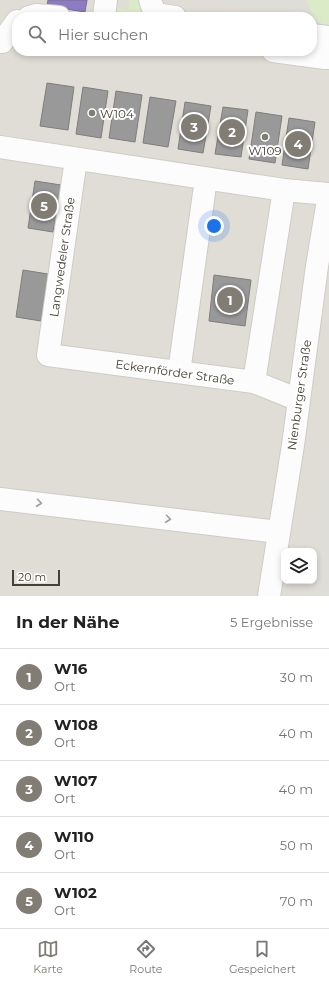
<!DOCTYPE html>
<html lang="de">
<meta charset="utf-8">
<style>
:root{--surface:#fff;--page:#f2f2f2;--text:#222;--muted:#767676;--line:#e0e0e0;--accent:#817d74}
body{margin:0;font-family:Montserrat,sans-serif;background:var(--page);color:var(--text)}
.controls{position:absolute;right:12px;bottom:12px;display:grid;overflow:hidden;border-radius:8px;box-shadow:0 2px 6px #0003}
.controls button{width:36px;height:36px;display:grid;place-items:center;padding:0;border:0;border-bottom:1px solid var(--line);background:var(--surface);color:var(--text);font:20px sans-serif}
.scale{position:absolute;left:12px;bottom:10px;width:48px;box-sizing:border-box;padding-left:4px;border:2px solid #454035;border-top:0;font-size:11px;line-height:14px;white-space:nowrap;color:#454035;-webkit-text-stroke:3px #fff;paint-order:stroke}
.you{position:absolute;left:214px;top:226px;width:14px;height:14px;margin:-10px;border:3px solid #fff;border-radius:50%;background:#1a73e8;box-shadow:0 0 0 6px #1a73e833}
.badge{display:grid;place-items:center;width:26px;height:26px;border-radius:50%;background:var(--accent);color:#fff;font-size:13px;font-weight:700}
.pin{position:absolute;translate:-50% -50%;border:2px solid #fff;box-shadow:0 1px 4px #0006}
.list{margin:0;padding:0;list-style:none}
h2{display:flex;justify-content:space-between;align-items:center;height:52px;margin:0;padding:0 16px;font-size:17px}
h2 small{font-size:13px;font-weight:400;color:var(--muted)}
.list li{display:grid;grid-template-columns:26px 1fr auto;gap:12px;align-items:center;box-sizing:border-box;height:56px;padding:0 16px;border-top:1px solid var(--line)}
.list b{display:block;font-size:15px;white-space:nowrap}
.list p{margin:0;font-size:13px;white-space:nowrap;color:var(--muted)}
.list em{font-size:13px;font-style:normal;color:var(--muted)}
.icon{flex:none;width:22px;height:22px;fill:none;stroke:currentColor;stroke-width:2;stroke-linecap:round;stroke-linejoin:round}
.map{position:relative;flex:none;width:329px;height:596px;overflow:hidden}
.search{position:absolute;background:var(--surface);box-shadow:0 2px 6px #0003;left:12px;right:12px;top:12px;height:44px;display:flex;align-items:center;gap:10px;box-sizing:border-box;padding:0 14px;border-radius:16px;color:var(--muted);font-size:15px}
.sheet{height:332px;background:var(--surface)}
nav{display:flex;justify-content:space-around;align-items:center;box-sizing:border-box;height:56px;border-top:1px solid var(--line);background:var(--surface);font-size:11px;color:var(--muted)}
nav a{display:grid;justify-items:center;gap:2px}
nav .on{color:var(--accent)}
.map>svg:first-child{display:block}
.industrial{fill:#e0ddd6;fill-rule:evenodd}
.green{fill:#dbebc8}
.parking{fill:#dfddd8}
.offices{fill:#8e7cc3;stroke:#786a98}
.industry{fill:#999;stroke:#807e7b}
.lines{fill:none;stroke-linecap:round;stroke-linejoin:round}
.minor-casing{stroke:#ceccc6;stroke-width:24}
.minor{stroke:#fdfcfc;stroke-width:22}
.oneway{stroke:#a19e98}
.poi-dot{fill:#817d74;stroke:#fff;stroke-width:1.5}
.labels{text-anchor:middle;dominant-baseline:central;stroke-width:4;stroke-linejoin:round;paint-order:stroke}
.poi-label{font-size:12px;fill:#454035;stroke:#fff;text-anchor:start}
.street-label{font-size:12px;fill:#454035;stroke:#fff}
</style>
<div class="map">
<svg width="329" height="596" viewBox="0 0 329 596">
<rect width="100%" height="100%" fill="#f0eee8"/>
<path class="industrial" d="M0,0H329V596H0ZM17,17H312V51H17ZM284,551H314V581H284Z"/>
<g class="green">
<polygon points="129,0 139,0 142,13 139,17 118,17 116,13 115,7 128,9"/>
<polygon points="306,0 329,0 329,26 321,25 312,14"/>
</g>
<g class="parking">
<polygon points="116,0 129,0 128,9 115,7"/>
<polygon points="204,0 306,0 312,14"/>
<polygon points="329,448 329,596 306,596 308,581 314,581 314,551 313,551"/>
</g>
<polygon class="offices" points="48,0 87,0 85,12 47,6"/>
<g class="industry">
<polygon points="47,83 74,87 68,130 40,126"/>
<polygon points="83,87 108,91 101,138 76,134"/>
<polygon points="116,91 142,95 135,142 109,138"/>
<polygon points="150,97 176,101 168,147 143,143"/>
<polygon points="185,102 211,106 203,153 178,149"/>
<polygon points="223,107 248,110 241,157 215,154"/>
<polygon points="256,112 282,116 275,163 249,159"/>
<polygon points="289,118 315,122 308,169 282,165"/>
<polygon points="35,181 61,185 53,232 28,228"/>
<polygon points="23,270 48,274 41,321 16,317"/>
<polygon points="214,275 251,280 245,326 209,321"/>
</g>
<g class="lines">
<g class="minor-casing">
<g id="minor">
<polyline points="150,0 155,14 175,17"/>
<polyline points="29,17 36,15 59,17"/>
<polyline points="104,17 106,0"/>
<polyline points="312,35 329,37"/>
<polyline points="2,42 17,21"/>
<polyline points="273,51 325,58 329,58"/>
<polyline points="0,147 284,190 329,194"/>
<polyline points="76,159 48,355 254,382 299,400"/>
<polyline points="179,372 206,179"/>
<polyline points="254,382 284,190"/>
<polyline points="0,499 278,532"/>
<polyline points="269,596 293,445 317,266 329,194"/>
</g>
</g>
<use href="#minor" class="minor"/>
</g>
<defs><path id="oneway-chevron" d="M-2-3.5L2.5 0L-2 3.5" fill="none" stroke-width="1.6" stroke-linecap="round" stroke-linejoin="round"/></defs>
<g class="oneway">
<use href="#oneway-chevron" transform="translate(39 503) rotate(7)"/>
<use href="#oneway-chevron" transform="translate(168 519) rotate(7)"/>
</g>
<g class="poi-dot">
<circle cx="92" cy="113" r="4"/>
<circle cx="265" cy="137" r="4"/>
</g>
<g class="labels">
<g class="poi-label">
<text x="100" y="113">W104</text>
<text x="265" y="150" text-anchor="middle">W109</text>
</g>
<g class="street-label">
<text transform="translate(62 257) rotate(-82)">Langwedeler Straße</text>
<text transform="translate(175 372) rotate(8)">Eckernförder Straße</text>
<text transform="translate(299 395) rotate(-82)">Nienburger Straße</text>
</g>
</g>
</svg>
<div class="controls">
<button><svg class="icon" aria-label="layers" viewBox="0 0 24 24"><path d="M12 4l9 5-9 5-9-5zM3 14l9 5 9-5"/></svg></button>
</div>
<div class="scale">20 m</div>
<div class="you"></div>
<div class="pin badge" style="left:230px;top:300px">1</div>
<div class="pin badge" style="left:232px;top:132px">2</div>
<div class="pin badge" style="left:194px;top:127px">3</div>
<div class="pin badge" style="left:298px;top:144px">4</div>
<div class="pin badge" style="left:44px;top:206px">5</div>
<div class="search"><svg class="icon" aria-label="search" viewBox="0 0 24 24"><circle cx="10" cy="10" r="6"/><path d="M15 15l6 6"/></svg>Hier suchen</div>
</div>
<section class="sheet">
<h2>In der Nähe<small>5 Ergebnisse</small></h2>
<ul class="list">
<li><span class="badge">1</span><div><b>W16</b><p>Ort</p></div><em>30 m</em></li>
<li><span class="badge">2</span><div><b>W108</b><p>Ort</p></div><em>40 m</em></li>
<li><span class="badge">3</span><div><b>W107</b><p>Ort</p></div><em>40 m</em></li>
<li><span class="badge">4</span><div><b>W110</b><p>Ort</p></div><em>50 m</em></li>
<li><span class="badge">5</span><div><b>W102</b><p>Ort</p></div><em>70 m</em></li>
</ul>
</section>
<nav>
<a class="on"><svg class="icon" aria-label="map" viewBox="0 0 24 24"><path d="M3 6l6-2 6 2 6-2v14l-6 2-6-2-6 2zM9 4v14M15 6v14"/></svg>Karte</a>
<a><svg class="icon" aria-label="directions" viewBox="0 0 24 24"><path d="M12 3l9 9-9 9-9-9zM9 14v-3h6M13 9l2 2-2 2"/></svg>Route</a>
<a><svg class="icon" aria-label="saved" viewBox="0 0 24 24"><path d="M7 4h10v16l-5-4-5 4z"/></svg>Gespeichert</a>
</nav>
